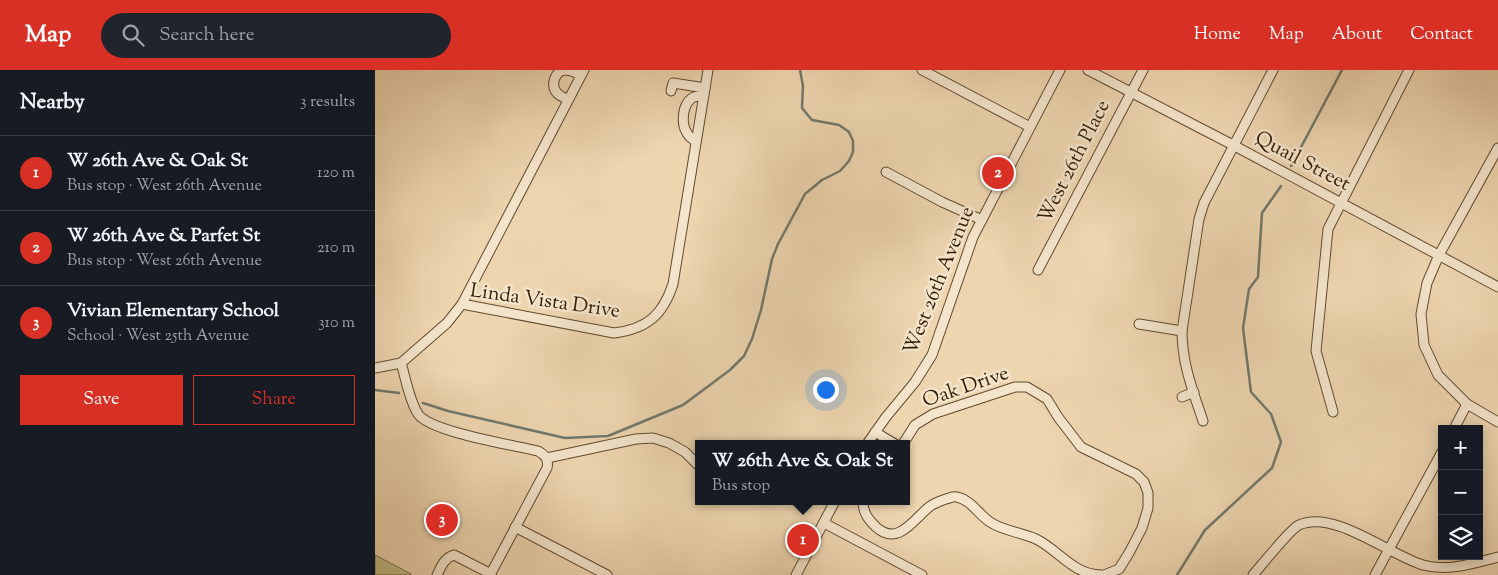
<!DOCTYPE html>
<meta charset="utf-8">
<style>
:root{--surface:#171b24;--page:#20242c;--text:#f1f3f6;--muted:#9ea1a6;--line:#363941;--accent:#d93025}
body{margin:0;font-family:"Sorts Mill Goudy",serif;background:var(--page);color:var(--text)}
.controls{position:absolute;right:15px;bottom:15px;display:grid;overflow:hidden;border-radius:0px;box-shadow:0 2px 12px #0003}
.controls button{width:45px;height:45px;display:grid;place-items:center;padding:0;border:0;border-bottom:1px solid var(--line);background:var(--surface);color:var(--text);font:25px sans-serif}
.you{position:absolute;left:450px;top:319px;width:18px;height:18px;margin:-12px;border:4px solid #fff;border-radius:50%;background:#1a73e8;box-shadow:0 0 0 8px #1a73e833}
.badge{display:grid;place-items:center;width:32px;height:32px;border-radius:50%;background:var(--accent);color:#fff;font-size:16px;font-weight:700}
.pin{position:absolute;translate:-50% -50%;border:2px solid #fff;box-shadow:0 1px 5px #0006}
.popup{position:absolute;left:320px;top:370px;width:215px;height:65px;box-sizing:border-box;display:grid;place-content:center;border-radius:0px;background:var(--surface);filter:drop-shadow(0 1px 4px #0005);font-size:16px;white-space:nowrap;color:var(--muted)}
.popup b{font-size:19px;color:var(--text)}
.popup::after{content:'';position:absolute;left:50%;top:100%;margin-left:-10px;border:10px solid transparent;border-top-color:var(--surface)}
.list{margin:0;padding:0;list-style:none}
h2{display:flex;justify-content:space-between;align-items:center;height:65px;margin:0;padding:0 20px;font-size:21px}
h2 small{font-size:16px;font-weight:400;color:var(--muted)}
.list li{display:grid;grid-template-columns:32px 1fr auto;gap:15px;align-items:center;box-sizing:border-box;height:75px;padding:0 20px;border-top:1px solid var(--line)}
.list b{display:block;font-size:19px;white-space:nowrap}
.list p{margin:0;font-size:16px;white-space:nowrap;color:var(--muted)}
.list em{font-size:16px;font-style:normal;color:var(--muted)}
.actions{display:flex;gap:10px;padding:15px 20px}
.actions a{flex:1;padding:11px 0;border:1px solid var(--accent);border-radius:0px;text-align:center;font-size:18px;color:var(--accent)}
.actions .main{background:var(--accent);color:#fff}
.icon{flex:none;width:28px;height:28px;fill:none;stroke:currentColor;stroke-width:2;stroke-linecap:round;stroke-linejoin:round}
.map{position:relative;flex:none;width:1123px;height:505px;overflow:hidden}
header{display:flex;align-items:center;gap:30px;box-sizing:border-box;height:70px;padding:0 25px;background:var(--accent);color:#fff}
header strong{font-size:24px}
nav{display:flex;gap:28px;margin-inline-start:auto;font-size:18px}
.search{width:350px;height:45px;background:var(--page);display:flex;align-items:center;gap:12px;box-sizing:border-box;padding:0 18px;border-radius:28px;color:var(--muted);font-size:19px}
main{display:flex}
aside{flex:1;background:var(--surface)}
.map>svg:first-child{display:block}
.green{fill:#bfbb86;stroke:#796c44}
.lines{fill:none;stroke-linecap:round;stroke-linejoin:round}
.stream{stroke:#71796c;stroke-width:2.5}
.minor-casing{stroke:#624b2d;stroke-width:11}
.minor{stroke:#f3e4cb;stroke-width:9}
.labels{text-anchor:middle;dominant-baseline:central;stroke-width:5;stroke-linejoin:round;paint-order:stroke}
.street-label{font-size:20px;fill:#331d02;stroke:#f3e4cb}
</style>
<header>
<strong>Map</strong>
<div class="search"><svg class="icon" aria-label="search" viewBox="0 0 24 24"><circle cx="10" cy="10" r="6"/><path d="M15 15l6 6"/></svg>Search here</div>
<nav><a>Home</a><a>Map</a><a>About</a><a>Contact</a></nav>
</header>
<main>
<aside>
<h2>Nearby<small>3 results</small></h2>
<ul class="list">
<li><span class="badge">1</span><div><b>W 26th Ave &amp; Oak St</b><p>Bus stop · West 26th Avenue</p></div><em>120 m</em></li>
<li><span class="badge">2</span><div><b>W 26th Ave &amp; Parfet St</b><p>Bus stop · West 26th Avenue</p></div><em>210 m</em></li>
<li><span class="badge">3</span><div><b>Vivian Elementary School</b><p>School · West 25th Avenue</p></div><em>310 m</em></li>
</ul>
<div class="actions"><a class="main">Save</a><a>Share</a></div>
</aside>
<div class="map">
<svg width="1123" height="505" viewBox="0 0 1123 505">
<rect width="100%" height="100%" fill="#edd5af"/>
<filter id="stains"><feTurbulence type="fractalNoise" baseFrequency=".004" numOctaves="4"/><feColorMatrix values="0 0 0 0 .2 0 0 0 0 .09 0 0 0 0 .02 0 0 0 .5 -.17"/></filter>
<radialGradient id="worn" r=".72"><stop offset=".6" stop-color="#630" stop-opacity="0"/><stop offset="1" stop-color="#630" stop-opacity=".3"/></radialGradient>
<polygon class="green" points="0,485 36,504 36,505 0,505"/>
<g class="lines">
<g class="stream">
<polyline points="916,96 967,0"/>
<polyline points="0,320 24,323"/>
<polyline points="48,333 73,341 190,368 233,366 308,335 355,300 369,286 377,269 386,240 397,189 403,174 430,124 447,110 465,101 474,91 478,82 478,71 474,62 464,55 437,50 427,38 428,16 425,0"/>
<polyline points="802,505 830,460 897,398 906,372 896,344 876,322 868,258 874,219 883,207 887,143 906,116"/>
</g>
<g class="minor-casing">
<g id="minor">
<polyline points="547,0 655,57"/>
<polyline points="713,0 858,75 1123,217"/>
<polyline points="296,21 298,13 330,18"/>
<path d="M193,30C190,28 185,26 182,23C175,15 180,1 190,0C196,0 201,3 206,5"/>
<path d="M321,72C318,69 314,67 312,63C306,54 307,35 317,28C320,26 325,26 329,25"/>
<polyline points="1123,78 1064,185 1052,213 1046,244 1049,275 1063,305 1092,334 1123,352"/>
<polyline points="511,102 567,132 607,150"/>
<polyline points="663,200 768,0"/>
<path d="M87,234L239,263C272,259 288,245 298,214L333,0"/>
<polyline points="764,254 807,261"/>
<path d="M26,293C31,309 34,330 43,344C55,362 139,375 163,381C170,385 174,389 172,398L115,505"/>
<polyline points="0,298 26,293 72,253 87,234 209,0"/>
<polyline points="807,327 819,322"/>
<polyline points="958,342 941,281 953,159 1034,0"/>
<path d="M828,351C818,321 807,294 807,261L824,149L829,133L898,0"/>
<polyline points="1079,359 1092,334"/>
<polyline points="500,362 520,374"/>
<polyline points="492,374 511,347 540,312 557,285 598,167 685,0"/>
<polyline points="528,374 540,355 558,344 640,317 652,317 672,329 683,347 706,377 761,404 769,412 773,423 773,438 767,458 754,483 744,499 729,505"/>
<polyline points="172,388 261,369 278,368 294,373 310,382 324,396"/>
<path d="M488,431C488,443 493,449 501,457C523,477 539,449 554,437C559,433 565,431 571,429C575,428 578,426 582,427C596,430 603,444 615,452C628,461 646,462 661,469C685,481 697,504 726,505"/>
<polyline points="449,453 547,505"/>
<polyline points="140,457 232,505"/>
<path d="M62,505C66,497 69,488 79,485L116,504"/>
<polyline points="421,505 460,431"/>
<path d="M878,505C886,496 916,458 924,455C959,439 1014,485 1048,495C1073,502 1099,493 1123,487"/>
<polyline points="1000,505 1067,382"/>
</g>
</g>
<use href="#minor" class="minor"/>
</g>
<g class="labels">
<g class="street-label">
<text transform="translate(700 92) rotate(-63)">West 26th Place</text>
<text transform="translate(927 92) rotate(28)">Quail Street</text>
<text transform="translate(565 211) rotate(-68)">West 26th Avenue</text>
<text transform="translate(170 232) rotate(8)">Linda Vista Drive</text>
<text transform="translate(591 318) rotate(-19)">Oak Drive</text>
</g>
</g>
<rect width="100%" height="100%" filter="url(#stains)"/>
<rect width="100%" height="100%" fill="url(#worn)"/>
</svg>
<div class="controls">
<button>+</button>
<button>−</button>
<button><svg class="icon" aria-label="layers" viewBox="0 0 24 24"><path d="M12 4l9 5-9 5-9-5zM3 14l9 5 9-5"/></svg></button>
</div>
<div class="you"></div>
<div class="pin badge" style="left:428px;top:470px">1</div>
<div class="popup"><b>W 26th Ave &amp; Oak St</b>Bus stop</div>
<div class="pin badge" style="left:623px;top:103px">2</div>
<div class="pin badge" style="left:67px;top:450px">3</div>
</div>
</main>
